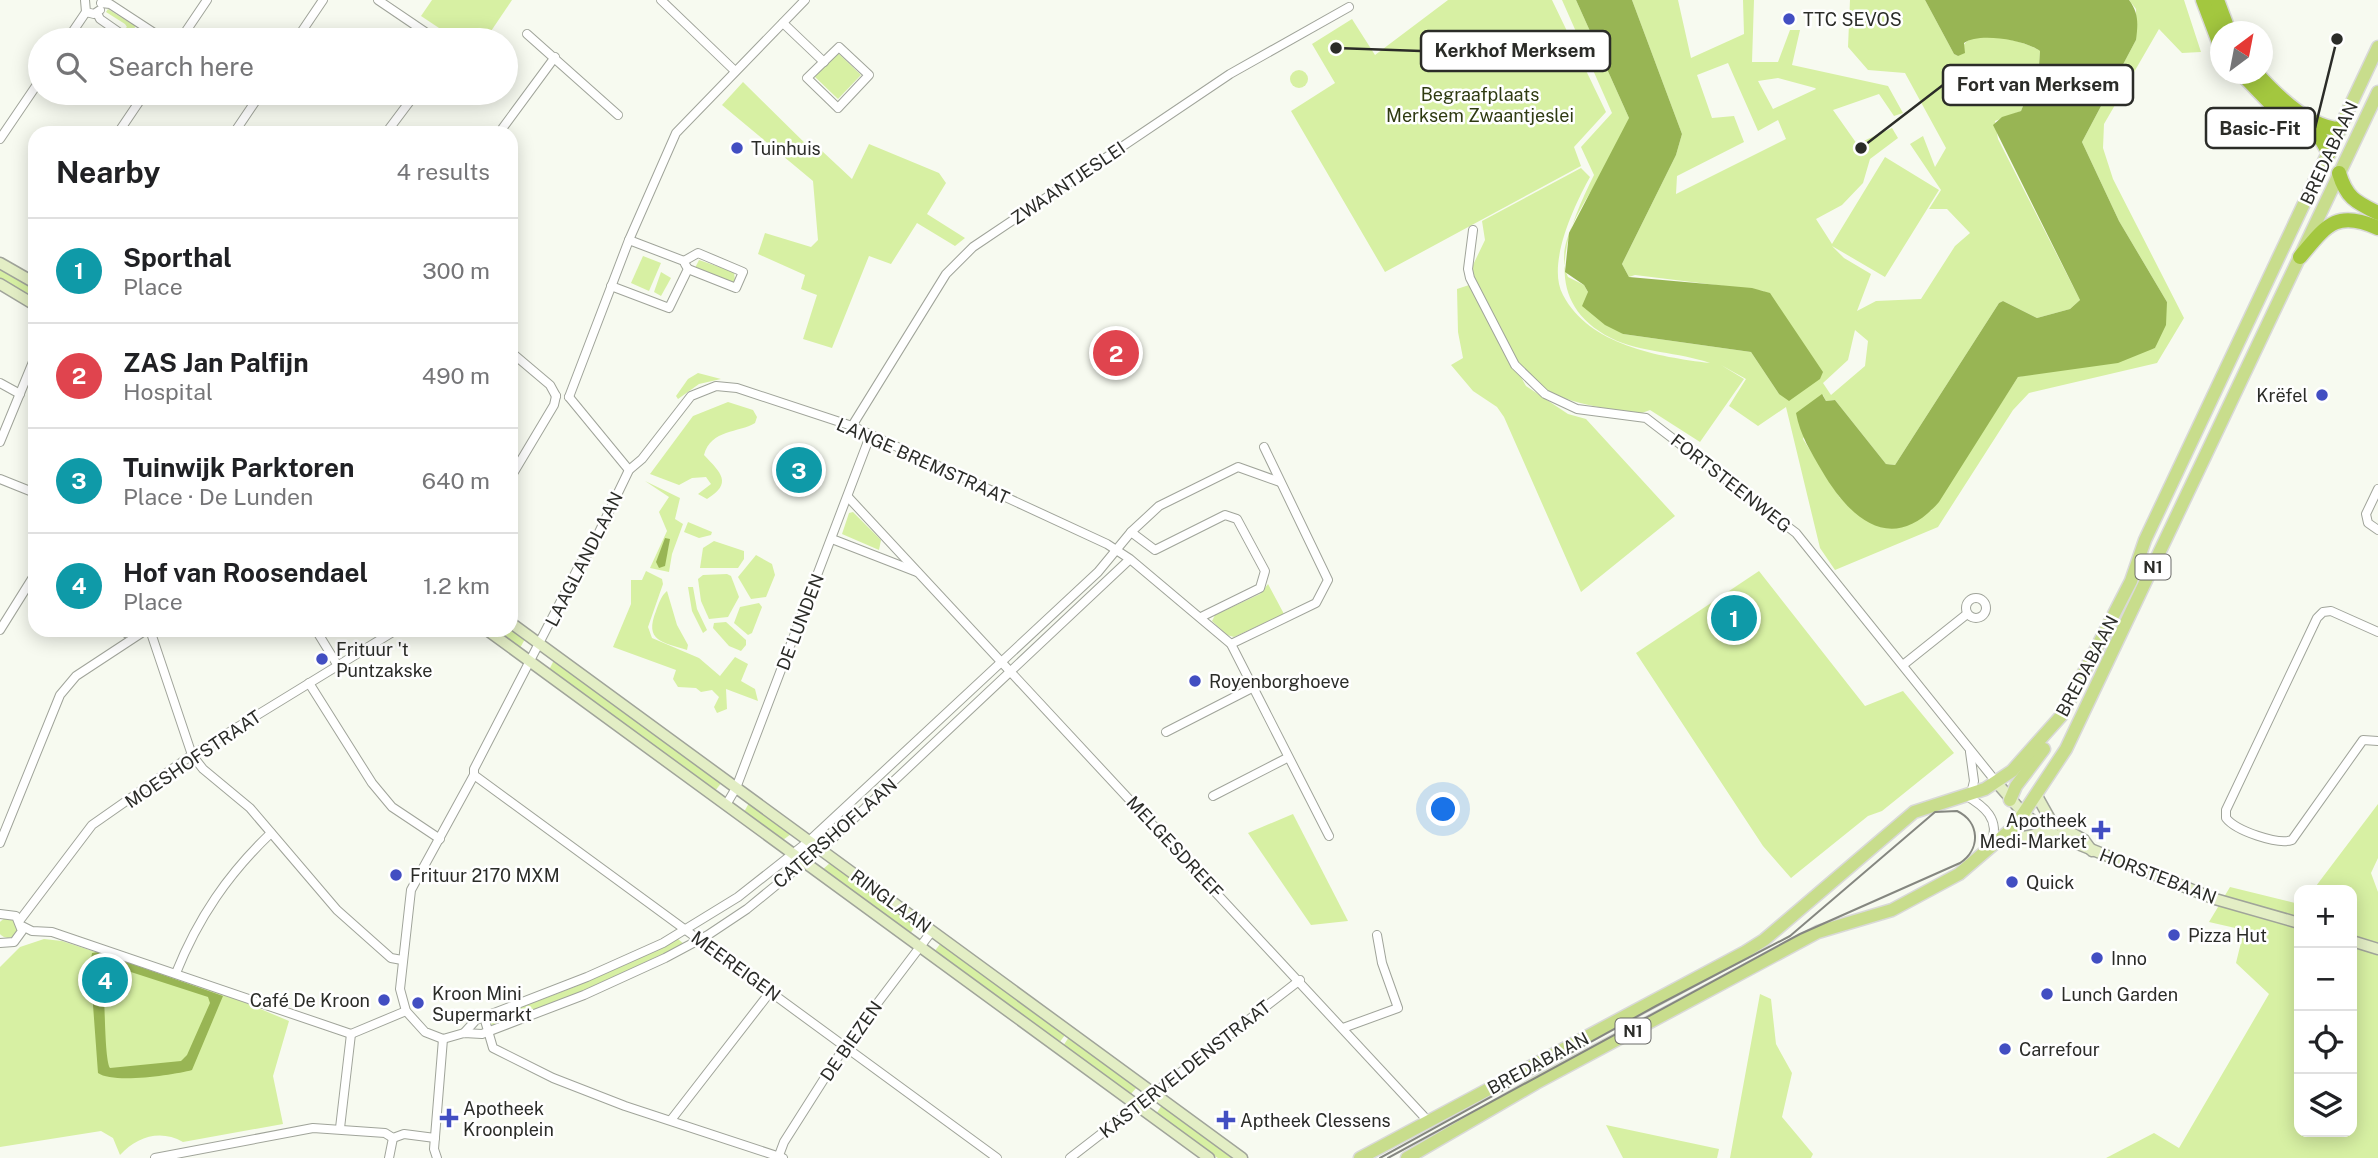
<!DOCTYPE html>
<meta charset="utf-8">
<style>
:root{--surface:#fff;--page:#f2f2f2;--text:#202124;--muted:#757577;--line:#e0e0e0;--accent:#b45309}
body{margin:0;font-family:"Public Sans",sans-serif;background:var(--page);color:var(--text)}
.controls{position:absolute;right:21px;bottom:21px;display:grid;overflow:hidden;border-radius:14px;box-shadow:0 4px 18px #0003}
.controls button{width:63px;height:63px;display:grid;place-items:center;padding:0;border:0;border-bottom:2px solid var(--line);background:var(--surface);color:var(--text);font:35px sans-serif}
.compass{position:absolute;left:2210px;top:21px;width:63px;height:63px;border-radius:50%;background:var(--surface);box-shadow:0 4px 18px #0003;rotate:32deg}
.you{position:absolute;left:1444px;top:810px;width:24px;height:24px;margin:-18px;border:5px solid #fff;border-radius:50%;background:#1a73e8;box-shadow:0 0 0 10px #1a73e833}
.badge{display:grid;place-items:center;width:46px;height:46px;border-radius:50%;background:var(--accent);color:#fff;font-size:23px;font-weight:700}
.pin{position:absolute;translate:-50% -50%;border:4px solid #fff;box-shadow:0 2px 7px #0006}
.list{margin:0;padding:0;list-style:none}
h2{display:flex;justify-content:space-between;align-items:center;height:91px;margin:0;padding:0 28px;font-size:30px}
h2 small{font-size:23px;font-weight:400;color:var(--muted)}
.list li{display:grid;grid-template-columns:46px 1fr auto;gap:21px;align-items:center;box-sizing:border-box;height:105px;padding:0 28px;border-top:2px solid var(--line)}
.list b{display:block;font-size:26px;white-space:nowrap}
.list p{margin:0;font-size:23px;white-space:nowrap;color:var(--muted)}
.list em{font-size:23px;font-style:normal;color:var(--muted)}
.icon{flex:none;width:38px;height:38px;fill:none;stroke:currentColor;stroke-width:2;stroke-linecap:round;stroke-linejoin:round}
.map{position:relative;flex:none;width:2378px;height:1158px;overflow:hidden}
.search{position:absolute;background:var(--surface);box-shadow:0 4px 18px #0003;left:28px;top:28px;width:490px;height:77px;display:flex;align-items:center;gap:18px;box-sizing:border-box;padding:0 24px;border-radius:38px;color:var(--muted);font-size:26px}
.panel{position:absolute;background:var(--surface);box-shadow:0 4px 18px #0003;left:28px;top:126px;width:490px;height:511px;border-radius:21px}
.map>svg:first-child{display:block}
.green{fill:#d7f0a3;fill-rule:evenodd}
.water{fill:#98b554;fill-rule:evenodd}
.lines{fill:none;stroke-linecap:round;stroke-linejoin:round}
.street-casing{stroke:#a0a49a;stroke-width:10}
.secondary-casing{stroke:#a0a49a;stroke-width:13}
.primary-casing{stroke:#d9d9d8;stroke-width:15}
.highway-casing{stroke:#d9d9d8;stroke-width:17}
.street{stroke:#fff;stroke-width:8}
.secondary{stroke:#e3eec5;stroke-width:10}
.primary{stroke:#c8dd8c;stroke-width:12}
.highway{stroke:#a3c73f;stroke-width:14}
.tram{stroke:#858780;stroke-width:2}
.poi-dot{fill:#424ec2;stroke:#fff;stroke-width:2.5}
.labels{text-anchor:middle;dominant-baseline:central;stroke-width:5;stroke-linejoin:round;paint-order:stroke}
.shield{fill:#fff;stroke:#6b6b68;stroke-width:2}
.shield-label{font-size:16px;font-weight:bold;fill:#2b2c28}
.poi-label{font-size:18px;fill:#2b2c28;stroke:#fff;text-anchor:start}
.park-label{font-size:18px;fill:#2f3b12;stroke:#fff}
.street-label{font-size:18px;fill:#2b2c28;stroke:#fff}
.leader{fill:none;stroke:#2b2c28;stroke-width:2.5}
.callout-dot{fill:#2b2c28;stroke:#fff;stroke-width:2.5}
.callout{fill:#fff;stroke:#2b2c28;stroke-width:2.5}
.callout-label{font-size:19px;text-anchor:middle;font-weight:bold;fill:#2b2c28}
</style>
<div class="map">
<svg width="2378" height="1158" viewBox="0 0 2378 1158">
<rect width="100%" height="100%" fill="#f7faf0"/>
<g class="green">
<polygon points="432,0 512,0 485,40 457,40 421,16"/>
<polygon points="1448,0 1552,0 1606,112 1574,147 1581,166 1385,272 1291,111 1335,83 1312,44 1352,19 1375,55"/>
<path d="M1562,0H1576L1629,118C1623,161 1546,231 1568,277L1584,285L1589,294L1623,334L1751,352L1779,394L1764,291L1635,275L1629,277L1622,264L1676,155L1682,134L1632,0H1678L1691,58L1744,34L1743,0H1754L1752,62H1778L1790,30H1800L1792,65L1888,86L1903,113L1894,116L1879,94L1833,110L1857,144L1892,128L1898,138L1870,159L1863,183L1842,205L1816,219L1832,244L1885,157L1939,190L1885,277L1832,246L1844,258L1871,274L1857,311L1876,301L1921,299L1955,246L1970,233L1947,209H1929L1941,190L1910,144L1923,136L1935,167L1946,148L1905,73L1868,70L1848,47L1850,0H1925L1954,54L1958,56C1961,50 1964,41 1972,38C1988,33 2026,41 2040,51L2039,66L2021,111L1995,121L1998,139L2080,300L2070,309L2037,318L2003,301L1999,303L1895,465L1886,464L1835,400L1826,401L1823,395L1803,439L1840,498L1931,511L2018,377L2155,348L2167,302L2119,221L2082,142L2136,40V9L2129,0H2184L2201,52L2182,53L2159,29L2104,124L2103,148L2113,179L2184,318L2157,363L2029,393L2013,410L1938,527L1835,570L1820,548L1786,407L1758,426L1729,406L1746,379L1721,365L1744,379L1700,442L1650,410L1642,413C1603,408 1549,404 1523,370C1502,345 1489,309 1473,281V265L1485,240L1482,221L1581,168L1590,177C1575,204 1546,264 1563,295C1589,345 1659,357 1710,363C1679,352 1641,353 1611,338C1538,301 1566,231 1594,175L1581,147L1612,113ZM1728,63L1758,131L1778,120L1786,139L1676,194L1677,176L1744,142L1734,116L1712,118L1697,75ZM1778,78L1815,88L1816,89L1773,109L1758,81ZM1855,330L1868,341L1865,366L1831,395L1823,383L1848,360Z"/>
<polygon points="108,9 135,26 134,33 144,40 123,30 127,27 125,24 106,12"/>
<polygon points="837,52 861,75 838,99 814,76"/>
<circle cx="1299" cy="79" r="9"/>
<polygon points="743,82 816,154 822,151 852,179 869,144 939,173 946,183 927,214 965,238 955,246 917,223 891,264 869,256 832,348 803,339 817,295 801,289 805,275 758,254 765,233 811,247 818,240 813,181 722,105"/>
<polygon points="643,256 661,263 649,291 631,283"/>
<polygon points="699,260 734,272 735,281 732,283 695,268"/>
<polygon points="0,268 35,288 35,300 0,280"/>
<polygon points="661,272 671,278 661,296 654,292"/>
<polygon points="1469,285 1526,386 1568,414 1586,419 1675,516 1581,592 1504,417 1497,407 1473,391 1451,365 1463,358 1458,332 1457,289"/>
<polygon points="698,373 721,379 699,384 678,399 676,396 688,379"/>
<path d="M728,402L753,410L757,417L755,423C739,433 711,429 704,455C721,473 733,483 707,499L698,494L711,484L706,477L692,478L679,485L650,474L693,416Z"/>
<polygon points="645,481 680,498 675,519 683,524 672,554 669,572 650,568 667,531 659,512 669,497"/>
<polygon points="853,512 881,540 879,550 842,534 849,513"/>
<polygon points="688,522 712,532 711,535 699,538 684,532"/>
<polygon points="714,541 744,551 744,559 738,568 700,568 703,548"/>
<polygon points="756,555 772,564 775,575 766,597 751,599 738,577"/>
<polygon points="646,571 662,579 663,584 648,627 652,638 699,658 720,676 735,657 748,664 741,681 755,689 758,701 726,689 727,709 717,713 714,707 719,697 712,690 701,692 696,688 678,687 673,679 676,670 613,647 631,604 631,580 642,580"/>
<polygon points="1759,571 1865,706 1903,691 1954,753 1882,811 1868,816 1791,878 1763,846 1636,653"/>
<polygon points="727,574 731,576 739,597 728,617 709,619 701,601 698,579 703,575"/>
<polygon points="1268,584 1284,614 1234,637 1227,635 1212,621 1215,615 1260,594"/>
<polygon points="688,587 693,587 697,609 707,630 703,633 692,611"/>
<path d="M667,591L677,625L688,645L687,650C662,642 644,641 656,611C659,603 661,596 667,591Z"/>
<polygon points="759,603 762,607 752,633 748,635 734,623 740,607"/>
<polygon points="726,622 746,640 746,645 741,651 729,646 713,628 714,623"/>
<polygon points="511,629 525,639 520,648 494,630"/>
<polygon points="554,660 722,782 715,791 549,670"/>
<polygon points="749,803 791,834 783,840 744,812"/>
<polygon points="2378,804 2378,858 2371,873 2378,892 2378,1158 2106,1158 2154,1133 2179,1148 2269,994 2236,963 2244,930 2209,922 2230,887 2299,904 2299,1132 2352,1132 2352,890 2313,890"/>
<polygon points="1293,814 1348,921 1311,925 1248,833"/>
<polygon points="830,863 916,925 910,934 822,870"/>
<circle cx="8" cy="928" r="10"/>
<path d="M44,939L62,941L230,996L289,1021L273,1076L283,1124L183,1142C160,1129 137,1137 120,1155L113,1138L101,1131L0,1147V967L20,947Z"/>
<polygon points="678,939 684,944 581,992 495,1026 490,1024 493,1018 577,986"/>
<polygon points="940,944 1065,1035 1059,1043 934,952"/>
<polygon points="1760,994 1771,999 1776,1044 1792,1073 1782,1117 1813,1154 1811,1158 1730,1158"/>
<polygon points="1069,1037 1137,1087 1130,1095 1063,1046"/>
<polygon points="1162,1105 1234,1158 1218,1158 1209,1153 1156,1114"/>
<polygon points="1606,1125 1719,1149 1717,1158 1623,1158"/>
</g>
<g class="water">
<polygon points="1576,0 1632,0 1682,134 1676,155 1622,264 1629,277 1752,288 1770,293 1823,372 1820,379 1789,401 1779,394 1751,352 1623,334 1605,325 1582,306 1588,292 1584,285 1565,272 1569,233 1629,118"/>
<path d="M1925,0H2129C2139,13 2138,24 2136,40L2082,142L2119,221L2167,302L2166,325L2155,348L2118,363L2018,377L1939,502C1892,556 1850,519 1822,471C1811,452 1800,435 1796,413L1822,394L1826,401L1835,400L1886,464L1895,465L1999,303L2003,301L2037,318L2070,309L2080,300L1993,125L2002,117L2021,111L2039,66L2040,51C2025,40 1979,32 1964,43L1965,53L1958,56L1954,54Z"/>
<polygon points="665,538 670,539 665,566 659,568 656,562"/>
<path d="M98,952L223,996L192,1070C174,1075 113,1084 98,1073L90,964L92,953ZM100,962L208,997L210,1003L187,1055L181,1061L110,1068C105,1060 105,1011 104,998L101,995Z"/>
</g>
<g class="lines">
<g class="street-casing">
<g id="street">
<polyline points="85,0 86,12 94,14 100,10"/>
<polyline points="378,0 437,40"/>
<polyline points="661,0 735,71"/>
<polyline points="101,3 110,4 165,40"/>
<polyline points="97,13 100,19 130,40"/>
<polyline points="783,23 824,62"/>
<polyline points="527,34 618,115"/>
<polyline points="67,40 86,12"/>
<polyline points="180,40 207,0"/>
<polyline points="296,40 323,0"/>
<polygon points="839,47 869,75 838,108 807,78"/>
<polyline points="118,133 145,93"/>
<polyline points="234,133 261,93"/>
<polyline points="386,133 416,93"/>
<polyline points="499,133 555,57"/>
<polyline points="0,139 40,80"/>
<polyline points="1473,230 1468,269 1470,278 1515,365 1545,394 1577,409 1646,418 1796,533 1997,783"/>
<polyline points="629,240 684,261"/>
<polyline points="684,261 698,253 743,272 736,288 688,269"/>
<polyline points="611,286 669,308 688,269 685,264"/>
<polyline points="511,352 550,385 556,396"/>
<polyline points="0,383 20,394"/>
<polyline points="569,397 629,240 676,133 805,0"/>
<polyline points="569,397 629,470"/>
<polyline points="852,426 946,274 973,247 1230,74 1349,7"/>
<polyline points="0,442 35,357"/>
<polyline points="511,477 554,405 556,396"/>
<polyline points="0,479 35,493"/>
<polyline points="2378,489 2366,514 2368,523 2378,530"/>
<polyline points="848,497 1429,1122"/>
<polyline points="1131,532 1155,550 1225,515 1237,519 1265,571 1260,588 1201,617"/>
<polyline points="832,539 917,572"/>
<polyline points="1130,559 830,841 747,909 708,935 665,958 584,995 482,1034 464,1033 443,1039 425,1032 406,1011 400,989 411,890 474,775 474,769 580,564 590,551 629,470 642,459 691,396 716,386 737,388 852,426 1107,544 1130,559 1231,644 1329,836"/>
<circle cx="1976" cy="608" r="10"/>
<polyline points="0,630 35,574"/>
<polyline points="150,630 192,755 203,769 250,808 337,910 391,958 402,960"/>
<polyline points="316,630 338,666"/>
<path d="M2378,632L2331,611L2323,612L2317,618L2226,810V818C2236,831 2278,845 2292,840L2363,740L2378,741"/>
<polyline points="126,633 128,630"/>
<polyline points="1231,644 1316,603 1328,580 1264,447"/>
<polyline points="1903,665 1967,614"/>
<polyline points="309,683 372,783 392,807 440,839"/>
<polyline points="1166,732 1252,688"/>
<polyline points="1970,752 1974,781 1971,794"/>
<polyline points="474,775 997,1158"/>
<path d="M1965,795C1984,806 2001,819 1991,844"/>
<polyline points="1213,796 1287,758"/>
<polyline points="726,805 736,788 870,436"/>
<polyline points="0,843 60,695 76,676 146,630"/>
<polyline points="0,914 16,916 22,931 14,942 0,943"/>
<polyline points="20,920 92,825 192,755 396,630"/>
<polyline points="22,926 32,931 52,932 351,1034"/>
<path d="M176,973C198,918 228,874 271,833"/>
<polyline points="484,1017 493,1048 553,1078 625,1106 783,1158"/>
<polyline points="1343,1028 1398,1008 1382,963 1377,935"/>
<polyline points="464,1033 476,1020 587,977 663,943 738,897 809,841 1098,572 1131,532 1159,506 1238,467 1280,482"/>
<polyline points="351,1034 406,1011"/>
<polyline points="671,1120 771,991"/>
<polyline points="340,1128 351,1034"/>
<polyline points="155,1158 313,1128 385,1133 393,1138 404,1134 435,1138"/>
<polyline points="389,1158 393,1138"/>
<polyline points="437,1158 434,1149 443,1039"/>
<polyline points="778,1158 784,1142 845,1046 932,931"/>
<polyline points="1070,1158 1300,980"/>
</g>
</g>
<g class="secondary-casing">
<g id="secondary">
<polyline points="0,263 35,283"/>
<polyline points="0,284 35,305"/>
<polyline points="511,623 1242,1158"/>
<polyline points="487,630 1209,1158"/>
<polyline points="1997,783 2024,814 2048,832 2215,899 2299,923"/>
<polyline points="2037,796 2051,821 2084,840 2092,851"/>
<polyline points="1998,842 2048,832"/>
<polyline points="2352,941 2378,949"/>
</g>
</g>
<g class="primary-casing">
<g id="primary">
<polyline points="2010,800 2016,786 2044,749"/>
<polyline points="1360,1158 1745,952 1764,940 1914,812 1985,789 2012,771 2062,715 2131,581 2145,540 2378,47"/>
<polyline points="1407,1158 1536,1083 1818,932 1892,910 1959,874 2015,826 2066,749 2378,92"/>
</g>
</g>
<g class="highway-casing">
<g id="highway">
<polyline points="2203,0 2220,45"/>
<polyline points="2217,0 2229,32"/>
<polyline points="2242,74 2270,103 2320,137 2329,153"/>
<path d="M2257,74C2276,95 2310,128 2340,129"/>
<path d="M2339,173C2346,197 2355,202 2378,213"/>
<path d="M2300,257C2326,226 2336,209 2378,228"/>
</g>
</g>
<use href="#street" class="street"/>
<use href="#secondary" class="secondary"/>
<use href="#primary" class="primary"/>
<use href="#highway" class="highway"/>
<path class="tram" d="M1380,1158L1656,1006L1790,936L1935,812L1957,811C1980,822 1981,849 1960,863L1800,934L1388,1158"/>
</g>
<g class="poi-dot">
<circle cx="1789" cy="19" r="7"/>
<circle cx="737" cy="148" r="7"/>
<circle cx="2322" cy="395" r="7"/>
<circle cx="322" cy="659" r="7"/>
<circle cx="1195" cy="681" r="7"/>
<path d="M2097.5 819.5h7v7h7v7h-7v7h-7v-7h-7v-7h7z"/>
<circle cx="396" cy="875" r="7"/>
<circle cx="2012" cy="882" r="7"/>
<circle cx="2174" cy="935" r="7"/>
<circle cx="2097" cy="958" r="7"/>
<circle cx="2047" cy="994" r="7"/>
<circle cx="384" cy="1000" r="7"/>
<circle cx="418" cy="1003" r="7"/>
<circle cx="2005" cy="1049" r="7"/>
<path d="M445.5 1107.5h7v7h7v7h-7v7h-7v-7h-7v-7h7z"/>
<path d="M1222.5 1109.5h7v7h7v7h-7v7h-7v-7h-7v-7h7z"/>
</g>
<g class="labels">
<g class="shield">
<rect x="2135.5" y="554.5" width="35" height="25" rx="5"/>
<rect x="1615.5" y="1018.5" width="35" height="25" rx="5"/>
</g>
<g class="shield-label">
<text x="2153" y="567">N1</text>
<text x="1633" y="1031">N1</text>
</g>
<g class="poi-label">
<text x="1803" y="19">TTC SEVOS</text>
<text x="751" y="148">Tuinhuis</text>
<text x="2308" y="395" text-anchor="end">Krëfel</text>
<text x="336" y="649">Frituur 't<tspan x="336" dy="21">Puntzakske</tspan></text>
<text x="1209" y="681">Royenborghoeve</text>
<text x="2087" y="820" text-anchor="end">Apotheek<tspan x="2087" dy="21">Medi-Market</tspan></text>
<text x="410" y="875">Frituur 2170 MXM</text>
<text x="2026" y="882">Quick</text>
<text x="2188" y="935">Pizza Hut</text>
<text x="2111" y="958">Inno</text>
<text x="432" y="993">Kroon Mini<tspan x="432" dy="21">Supermarkt</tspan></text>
<text x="2061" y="994">Lunch Garden</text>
<text x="370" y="1000" text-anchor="end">Café De Kroon</text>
<text x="2019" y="1049">Carrefour</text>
<text x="463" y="1108">Apotheek<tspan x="463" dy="21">Kroonplein</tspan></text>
<text x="1240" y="1120">Aptheek Clessens</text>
</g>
<g class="park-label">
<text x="1480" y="94">Begraafplaats<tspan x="1480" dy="21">Merksem Zwaantjeslei</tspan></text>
</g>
<g class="street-label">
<text transform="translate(2329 153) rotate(-65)">BREDABAAN</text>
<text transform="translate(1068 183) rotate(-34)">ZWAANTJESLEI</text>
<text transform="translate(923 461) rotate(24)">LANGE BREMSTRAAT</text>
<text transform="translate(1731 483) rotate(38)">FORTSTEENWEG</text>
<text transform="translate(584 559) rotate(-63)">LAAGLANDLAAN</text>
<text transform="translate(800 622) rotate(-69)">DE LUNDEN</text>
<text transform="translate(2087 666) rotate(-62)">BREDABAAN</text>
<text transform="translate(193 759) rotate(-34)">MOESHOFSTRAAT</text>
<text transform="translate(835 833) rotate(-41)">CATERSHOFLAAN</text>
<text transform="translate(1175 847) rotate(47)">MELGESDREEF</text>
<text transform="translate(2158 876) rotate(21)">HORSTEBAAN</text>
<text transform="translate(891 901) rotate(36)">RINGLAAN</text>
<text transform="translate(736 966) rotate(36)">MEEREIGEN</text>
<text transform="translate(851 1041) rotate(-55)">DE BIEZEN</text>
<text transform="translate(1538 1063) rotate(-28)">BREDABAAN</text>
<text transform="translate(1185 1069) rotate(-38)">KASTERVELDENSTRAAT</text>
</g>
</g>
<path class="leader" d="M1336 48L1421 51M1861 148L1943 85M2337 39L2315 128"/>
<g class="callout-dot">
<circle cx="1336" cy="48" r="7"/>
<circle cx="1861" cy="148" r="7"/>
<circle cx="2337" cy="39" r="7"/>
</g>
<g class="callout">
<rect x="1421" y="31" width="189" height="40" rx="7"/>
<rect x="1943" y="65" width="190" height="40" rx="7"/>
<rect x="2206" y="108" width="109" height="40" rx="7"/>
</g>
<g class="callout-label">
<text x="1515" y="57">Kerkhof Merksem</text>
<text x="2038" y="91">Fort van Merksem</text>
<text x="2260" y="135">Basic-Fit</text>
</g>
</svg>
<div class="controls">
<button>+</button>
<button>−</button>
<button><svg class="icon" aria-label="locate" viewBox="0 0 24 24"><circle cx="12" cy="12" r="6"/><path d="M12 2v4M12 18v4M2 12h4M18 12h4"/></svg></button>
<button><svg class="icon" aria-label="layers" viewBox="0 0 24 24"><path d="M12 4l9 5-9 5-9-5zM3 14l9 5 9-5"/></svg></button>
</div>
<svg class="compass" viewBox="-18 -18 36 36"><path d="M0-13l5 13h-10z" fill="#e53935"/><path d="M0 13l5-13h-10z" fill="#757577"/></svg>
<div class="you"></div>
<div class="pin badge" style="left:1734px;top:618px;background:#0f9aa8">1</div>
<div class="pin badge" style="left:1116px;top:353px;background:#e0444e">2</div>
<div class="pin badge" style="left:799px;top:470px;background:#0f9aa8">3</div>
<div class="pin badge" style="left:105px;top:980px;background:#0f9aa8">4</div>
<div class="search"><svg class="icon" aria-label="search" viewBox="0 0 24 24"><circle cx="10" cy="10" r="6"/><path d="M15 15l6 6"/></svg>Search here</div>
<section class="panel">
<h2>Nearby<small>4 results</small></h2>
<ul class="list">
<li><span class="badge" style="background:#0f9aa8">1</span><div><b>Sporthal</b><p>Place</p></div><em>300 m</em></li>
<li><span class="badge" style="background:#e0444e">2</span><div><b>ZAS Jan Palfijn</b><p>Hospital</p></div><em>490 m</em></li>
<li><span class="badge" style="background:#0f9aa8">3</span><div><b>Tuinwijk Parktoren</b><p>Place · De Lunden</p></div><em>640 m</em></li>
<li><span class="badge" style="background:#0f9aa8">4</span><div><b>Hof van Roosendael</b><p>Place</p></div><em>1.2 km</em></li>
</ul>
</section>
</div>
